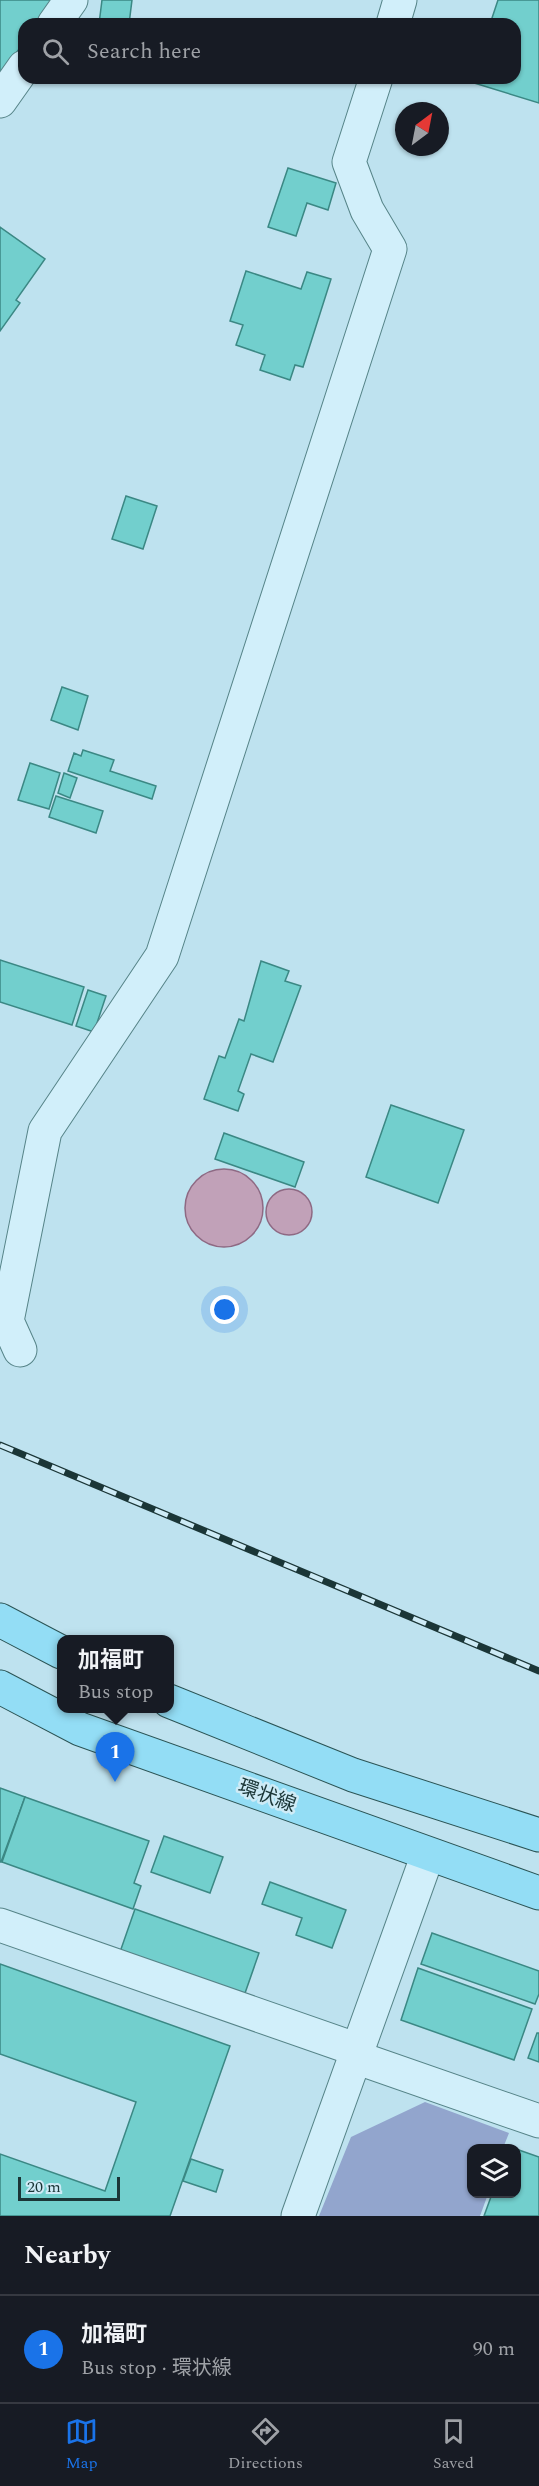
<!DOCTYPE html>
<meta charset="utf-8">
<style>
:root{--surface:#171b24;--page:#242831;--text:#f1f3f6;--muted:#9ea1a6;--line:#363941;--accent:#1a73e8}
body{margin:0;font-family:Spectral,"Noto Sans JP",serif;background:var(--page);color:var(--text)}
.controls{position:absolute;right:18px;bottom:18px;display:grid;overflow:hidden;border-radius:12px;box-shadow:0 2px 4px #0004}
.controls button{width:54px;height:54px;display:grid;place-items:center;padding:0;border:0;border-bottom:2px solid var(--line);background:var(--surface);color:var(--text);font:30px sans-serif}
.compass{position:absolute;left:395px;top:102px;width:54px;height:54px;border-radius:50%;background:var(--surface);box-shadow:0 2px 4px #0004;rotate:32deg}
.scale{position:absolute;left:18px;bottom:15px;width:102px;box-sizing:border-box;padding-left:6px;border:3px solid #1b3637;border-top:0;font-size:16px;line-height:21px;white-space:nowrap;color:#1b3637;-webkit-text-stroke:4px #ceebf6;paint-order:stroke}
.you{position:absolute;left:225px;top:1310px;width:21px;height:21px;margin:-15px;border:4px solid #fff;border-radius:50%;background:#1a73e8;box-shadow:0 0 0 9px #1a73e833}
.badge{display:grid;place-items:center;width:39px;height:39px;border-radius:50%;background:var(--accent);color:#fff;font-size:20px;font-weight:700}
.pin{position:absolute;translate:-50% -50px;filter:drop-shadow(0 2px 3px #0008)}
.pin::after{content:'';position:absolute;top:32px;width:21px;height:18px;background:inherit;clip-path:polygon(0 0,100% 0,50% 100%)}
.popup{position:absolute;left:57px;top:1635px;width:117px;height:78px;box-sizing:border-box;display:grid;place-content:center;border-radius:12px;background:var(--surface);filter:drop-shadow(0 2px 4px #0005);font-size:20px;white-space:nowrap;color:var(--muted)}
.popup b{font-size:22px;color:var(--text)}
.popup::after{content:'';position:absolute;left:50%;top:100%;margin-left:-12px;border:12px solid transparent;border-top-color:var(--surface)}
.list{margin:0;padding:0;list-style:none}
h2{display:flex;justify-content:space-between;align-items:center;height:78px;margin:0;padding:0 24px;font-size:26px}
h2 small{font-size:20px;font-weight:400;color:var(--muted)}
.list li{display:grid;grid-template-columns:39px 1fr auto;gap:18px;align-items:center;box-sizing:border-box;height:108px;padding:0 24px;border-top:2px solid var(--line)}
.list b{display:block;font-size:22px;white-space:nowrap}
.list p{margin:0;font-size:20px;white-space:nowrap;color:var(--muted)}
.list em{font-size:20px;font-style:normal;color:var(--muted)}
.icon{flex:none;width:33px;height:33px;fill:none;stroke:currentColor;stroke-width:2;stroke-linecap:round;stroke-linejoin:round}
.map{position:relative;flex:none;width:539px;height:2216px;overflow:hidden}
.search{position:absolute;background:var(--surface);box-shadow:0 2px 4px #0004;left:18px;right:18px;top:18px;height:66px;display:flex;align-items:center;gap:15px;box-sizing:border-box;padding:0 21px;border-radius:18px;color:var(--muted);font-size:22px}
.sheet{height:186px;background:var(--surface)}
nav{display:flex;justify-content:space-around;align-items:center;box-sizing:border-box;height:84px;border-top:2px solid var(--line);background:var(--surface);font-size:16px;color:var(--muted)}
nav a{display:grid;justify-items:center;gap:3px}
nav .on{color:var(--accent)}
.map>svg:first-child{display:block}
.green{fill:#92a5cd}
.water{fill:#c1a1b8;stroke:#8e6983;stroke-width:1.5}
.building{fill:#72cfcd;stroke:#3b8884;stroke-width:1.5}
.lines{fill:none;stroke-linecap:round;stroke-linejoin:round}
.minor-casing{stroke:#568488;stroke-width:35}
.major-casing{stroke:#2b5455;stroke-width:35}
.minor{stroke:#d1effa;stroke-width:33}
.major{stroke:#93ddf5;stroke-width:33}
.rail-casing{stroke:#1b3637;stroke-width:7}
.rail{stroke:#ceebf6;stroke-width:4.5;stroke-dasharray:14;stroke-linecap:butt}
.labels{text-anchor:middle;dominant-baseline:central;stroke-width:5;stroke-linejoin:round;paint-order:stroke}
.street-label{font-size:20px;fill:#1b3637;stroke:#ceebf6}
</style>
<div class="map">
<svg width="539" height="2216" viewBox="0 0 539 2216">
<rect width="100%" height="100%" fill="#bee2ef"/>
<polygon class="green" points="425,2102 509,2133 503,2148 472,2148 472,2194 488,2194 480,2216 319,2216 351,2137"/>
<g class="water">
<circle cx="224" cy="1208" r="39"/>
<circle cx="289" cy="1212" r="23"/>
</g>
<g class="building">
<polygon points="0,0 49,0 52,2 37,24 24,24 24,42 0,76"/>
<polygon points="102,0 132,0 129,24 99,24"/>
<polygon points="498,0 539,0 539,103 471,82 473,78 515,78 515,24 490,24"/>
<polygon points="288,168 336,183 328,210 307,203 296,236 268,227"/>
<polygon points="0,227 45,259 16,300 20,303 0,331"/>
<polygon points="246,271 301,289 307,272 331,279 303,367 295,365 290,380 260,370 265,355 236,345 243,325 230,321"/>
<polygon points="126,496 157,506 143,549 112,539"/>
<polygon points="62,687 88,696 78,730 51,720"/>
<polygon points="83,750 114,760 110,771 156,786 152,799 68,771 74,753 81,756"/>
<polygon points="30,763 60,773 49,809 18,800"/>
<polygon points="64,773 77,778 70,798 58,793"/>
<polygon points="56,796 103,811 96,833 49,817"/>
<polygon points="0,960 84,987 72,1025 0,1002"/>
<polygon points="261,961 289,971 285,981 301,986 273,1062 251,1054 238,1091 244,1094 238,1111 204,1099 219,1056 225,1058 239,1019 244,1021"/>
<polygon points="88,990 106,996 94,1032 76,1026"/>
<polygon points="391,1105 464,1130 438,1203 366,1177"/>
<polygon points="224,1133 304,1162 295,1187 215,1159"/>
<polygon points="0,1788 25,1797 1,1862 0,1862"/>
<polygon points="25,1797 149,1841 134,1883 141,1886 133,1909 2,1862"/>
<polygon points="164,1836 223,1857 210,1893 151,1872"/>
<polygon points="270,1882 346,1910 332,1948 296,1935 302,1918 262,1904"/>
<polygon points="135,1909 259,1953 244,1996 120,1952"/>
<polygon points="432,1933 539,1971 539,1994 535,2004 421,1964"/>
<polygon points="0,1964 230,2046 170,2216 0,2216 0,2154 105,2191 136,2102 0,2054"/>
<polygon points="418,1968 532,2009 514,2060 401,2020"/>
<polygon points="537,2033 539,2033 539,2062 528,2058"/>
<polygon points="516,2149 539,2157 539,2216 484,2216 492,2194 516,2194"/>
<polygon points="191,2159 223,2170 216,2192 183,2181"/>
</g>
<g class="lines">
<g class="minor-casing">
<g id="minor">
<polyline points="54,24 71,0"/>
<polyline points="393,24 400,0"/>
<polyline points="0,101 24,67"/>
<polyline points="20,1350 7,1321 45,1131 162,956 390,249 367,210 349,162 376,78"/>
<polyline points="0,1925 358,2050"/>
<polyline points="355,2057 539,2121"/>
<polyline points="298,2216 428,1854"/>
</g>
</g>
<g class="major-casing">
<g id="major">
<polyline points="0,1620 61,1652"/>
<polyline points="0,1687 80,1729 539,1893"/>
<polyline points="169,1701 353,1775 539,1835"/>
</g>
</g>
<use href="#minor" class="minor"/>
<use href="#major" class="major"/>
<g class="rail-casing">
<polyline id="rail" points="0,1445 539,1671"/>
</g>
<use href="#rail" class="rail"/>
</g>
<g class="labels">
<g class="street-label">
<text transform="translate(267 1796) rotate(20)">環状線</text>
</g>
</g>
</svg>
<div class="controls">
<button><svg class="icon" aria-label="layers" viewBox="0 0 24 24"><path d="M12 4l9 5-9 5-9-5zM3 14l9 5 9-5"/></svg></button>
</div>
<svg class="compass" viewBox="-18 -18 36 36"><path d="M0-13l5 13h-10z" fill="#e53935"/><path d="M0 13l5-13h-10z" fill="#9ea1a6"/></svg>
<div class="scale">20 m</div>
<div class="you"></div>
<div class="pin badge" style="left:115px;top:1782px">1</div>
<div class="popup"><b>加福町</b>Bus stop</div>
<div class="search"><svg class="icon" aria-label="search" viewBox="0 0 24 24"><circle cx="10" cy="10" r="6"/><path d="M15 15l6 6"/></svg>Search here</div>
</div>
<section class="sheet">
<h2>Nearby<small></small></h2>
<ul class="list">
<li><span class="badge">1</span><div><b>加福町</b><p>Bus stop · 環状線</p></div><em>90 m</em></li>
</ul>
</section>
<nav>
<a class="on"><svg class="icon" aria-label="map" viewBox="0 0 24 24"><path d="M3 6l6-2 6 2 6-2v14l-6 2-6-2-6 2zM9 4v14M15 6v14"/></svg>Map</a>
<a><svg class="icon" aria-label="directions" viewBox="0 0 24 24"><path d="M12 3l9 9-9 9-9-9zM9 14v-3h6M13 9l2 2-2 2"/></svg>Directions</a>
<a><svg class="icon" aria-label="saved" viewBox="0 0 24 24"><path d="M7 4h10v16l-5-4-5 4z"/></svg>Saved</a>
</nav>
